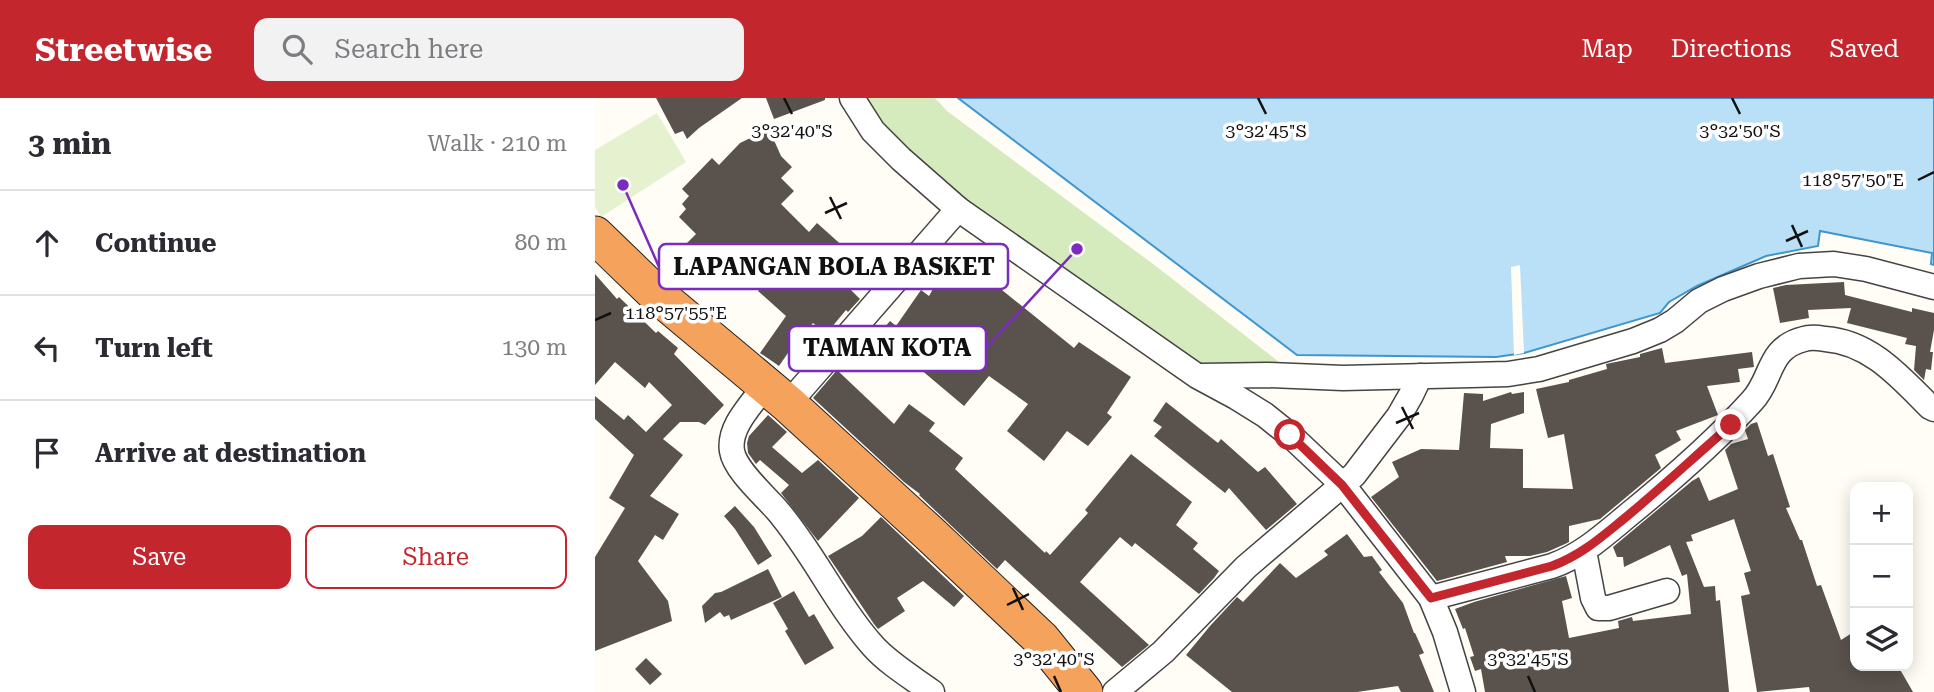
<!DOCTYPE html>
<meta charset="utf-8">
<style>
:root{--surface:#fff;--page:#f2f2f3;--text:#2b2b33;--muted:#7c7c81;--line:#e1e1e2;--accent:#c4262e}
body{margin:0;font-family:"Roboto Serif",serif;background:var(--page);color:var(--text)}
.controls{position:absolute;right:21px;bottom:21px;display:grid;overflow:hidden;border-radius:14px;box-shadow:0 4px 18px #0003}
.controls button{width:63px;height:63px;display:grid;place-items:center;padding:0;border:0;border-bottom:2px solid var(--line);background:var(--surface);color:var(--text);font:35px sans-serif}
.stop{position:absolute;width:21px;height:21px;margin:-16px;border:5px solid #c4262e;border-radius:50%;background:#fff}
.stop.end{background:#c4262e;border-color:#fff;box-shadow:0 2px 7px #0008}
.list{margin:0;padding:0;list-style:none}
h2{display:flex;justify-content:space-between;align-items:center;height:91px;margin:0;padding:0 28px;font-size:30px}
h2 small{font-size:23px;font-weight:400;color:var(--muted)}
.list li{display:grid;grid-template-columns:46px 1fr auto;gap:21px;align-items:center;box-sizing:border-box;height:105px;padding:0 28px;border-top:2px solid var(--line)}
.list b{display:block;font-size:26px;white-space:nowrap}
.list em{font-size:23px;font-style:normal;color:var(--muted)}
.actions{display:flex;gap:14px;padding:21px 28px}
.actions a{flex:1;padding:16px 0;border:2px solid var(--accent);border-radius:14px;text-align:center;font-size:24px;color:var(--accent)}
.actions .main{background:var(--accent);color:#fff}
.icon{flex:none;width:38px;height:38px;fill:none;stroke:currentColor;stroke-width:2;stroke-linecap:round;stroke-linejoin:round}
.map{position:relative;flex:none;width:1339px;height:594px;overflow:hidden}
header{display:flex;align-items:center;gap:42px;box-sizing:border-box;height:98px;padding:0 35px;background:var(--accent);color:#fff}
header strong{font-size:33px}
nav{display:flex;gap:38px;margin-inline-start:auto;font-size:24px}
.search{width:490px;height:63px;background:var(--page);display:flex;align-items:center;gap:18px;box-sizing:border-box;padding:0 24px;border-radius:14px;color:var(--muted);font-size:26px}
main{display:flex}
aside{flex:1;background:var(--surface)}
.map>svg:first-child{display:block}
.green{fill:#d5ebbd}
.pitch{fill:#e6f2cf}
.water{fill:#b9e0f7;stroke:#3f96cf;stroke-width:2}
.pier{fill:#fffdf5}
.building{fill:#5a524d}
.lines{fill:none;stroke-linecap:round;stroke-linejoin:round}
.minor-casing{stroke:#444;stroke-width:27}
.highway-casing{stroke:#222;stroke-width:39}
.minor{stroke:#fff;stroke-width:24}
.highway{stroke:#f5a25d;stroke-width:37}
.route{stroke:#c4262e;stroke-width:9}
.ticks{fill:none;stroke:#111;stroke-width:2.5}
.ticks-label{font-size:18px;text-anchor:middle;fill:#111;stroke:#fff;stroke-width:7;stroke-linejoin:round;paint-order:stroke}
.leader{fill:none;stroke:#7b2cbf;stroke-width:2.5}
.callout-dot{fill:#7b2cbf;stroke:#fff;stroke-width:2.5}
.callout{fill:#fff;stroke:#7b2cbf;stroke-width:2.5}
.callout-label{font-size:24px;text-anchor:middle;font-weight:bold;fill:#111}
</style>
<header>
<strong>Streetwise</strong>
<div class="search"><svg class="icon" aria-label="search" viewBox="0 0 24 24"><circle cx="10" cy="10" r="6"/><path d="M15 15l6 6"/></svg>Search here</div>
<nav><a>Map</a><a>Directions</a><a>Saved</a></nav>
</header>
<main>
<aside>
<h2>3 min<small>Walk · 210 m</small></h2>
<ul class="list">
<li><svg class="icon" aria-label="ahead" viewBox="0 0 24 24"><path d="M12 20V5M6 11l6-6 6 6"/></svg><div><b>Continue</b></div><em>80 m</em></li>
<li><svg class="icon" aria-label="left" viewBox="0 0 24 24"><path d="M17 20v-9H6M10 6l-5 5 5 5"/></svg><div><b>Turn left</b></div><em>130 m</em></li>
<li><svg class="icon" aria-label="arrive" viewBox="0 0 24 24"><path d="M6 21V4h12l-3 4 3 4H6"/></svg><div><b>Arrive at destination</b></div></li>
</ul>
<div class="actions"><a class="main">Save</a><a>Share</a></div>
</aside>
<div class="map">
<svg width="1339" height="594" viewBox="0 0 1339 594">
<rect width="100%" height="100%" fill="#fffdf5"/>
<polygon class="green" points="266,0 340,0 352,13 562,169 697,274 613,276 401,132 289,38"/>
<polygon class="pitch" points="62,15 91,64 6,119 0,109 0,52"/>
<polygon class="water" points="363,0 1339,0 1339,167 1336,166 1337,155 1225,133 1223,148 1171,158 1102,188 1074,204 1065,215 929,255 901,259 702,257"/>
<polygon class="pier" points="925,167 929,255 919,257 916,169"/>
<g class="building">
<polygon points="61,0 147,0 104,30 92,41 88,33 80,36"/>
<polygon points="171,0 230,0 230,2 179,21"/>
<polygon points="174,31 186,58 197,69 186,80 199,93 186,106 214,134 222,125 251,151 234,170 265,201 253,214 251,212 231,236 218,225 210,235 208,233 184,268 165,255 191,218 163,193 171,184 139,154 129,164 120,154 110,164 91,146 101,136 84,119 91,111 87,106 94,98 87,91 117,60 124,67 145,45"/>
<polygon points="373,156 414,183 407,192 479,250 484,244 536,279 512,315 517,319 493,348 472,333 449,363 412,333 433,306 394,278 369,308 312,260 310,263 282,238 295,223 301,228 326,192 334,198 347,175 357,181"/>
<polygon points="0,176 22,201 24,199 61,235 63,233 83,250 79,256 129,307 110,327 104,324 85,324 68,341 88,357 55,398 84,416 68,442 60,437 43,463 73,503 77,523 0,553 0,459 30,410 14,400 39,357 0,321 0,298 29,322 33,317 51,334 77,307 54,284 50,290 20,264 0,287"/>
<polygon points="1249,184 1250,197 1317,214 1317,210 1339,215 1339,232 1335,254 1338,254 1336,272 1331,271 1329,282 1319,272 1321,248 1310,246 1312,240 1252,225 1256,210 1213,212 1214,220 1185,225 1178,190 1191,187"/>
<polygon points="1067,250 1070,265 1157,254 1159,269 1143,271 1145,284 1112,288 1123,317 1081,333 1086,342 1060,357 1066,370 1005,421 974,428 974,444 970,446 952,454 935,458 910,458 912,464 842,483 776,399 804,379 797,364 826,351 864,352 869,295 888,296 888,303 916,294 917,296 929,294 929,315 896,326 895,350 928,351 928,390 978,391 969,336 953,340 941,291 974,284 974,282 1012,271 1011,266 1045,259 1045,256"/>
<polygon points="242,272 299,326 314,306 340,325 334,333 368,360 360,371 450,455 451,453 455,457 493,415 490,412 536,356 597,404 581,427 603,445 598,451 624,473 619,480 604,496 540,445 537,449 525,439 485,484 554,547 527,569 410,462 402,471 324,397 325,396 309,384 218,300"/>
<polygon points="571,304 623,345 626,341 663,374 670,369 702,406 671,432 634,390 630,395 559,338 567,329 558,323"/>
<polygon points="173,317 192,334 177,349 207,375 223,362 264,400 223,443 186,395 194,387 165,362 161,366 153,355 152,345 154,338"/>
<polygon points="1162,324 1173,358 1178,356 1195,409 1191,410 1205,442 1207,442 1222,488 1226,487 1246,542 1260,533 1260,568 1283,568 1284,572 1303,568 1318,594 1215,594 1214,589 1162,594 1146,498 1155,496 1149,475 1156,473 1139,421 1096,437 1098,443 1091,444 1109,489 1120,488 1121,503 1125,502 1134,594 890,594 886,571 880,573 875,559 879,558 870,530 868,531 860,511 879,504 971,478 977,500 967,503 974,540 1024,530 1023,523 1037,519 1038,523 1096,516 1092,476 1087,478 1075,447 1029,469 1028,459 1022,459 1018,449 1097,383 1104,379 1114,403 1143,391 1130,352 1136,346 1153,341 1150,332 1156,326"/>
<polygon points="140,408 159,429 177,458 163,467 140,431 129,418"/>
<polygon points="286,419 369,498 359,509 328,483 302,500 310,513 283,531 279,526 233,458 267,438"/>
<polygon points="752,436 769,459 777,458 787,472 784,474 808,505 819,535 820,535 829,555 824,557 839,594 806,594 803,588 762,594 637,594 591,557 615,528 642,499 648,504 685,465 701,480 733,457 729,453"/>
<polygon points="173,471 187,499 136,522 134,517 129,519 125,514 110,525 107,508 120,495 126,494"/>
<polygon points="199,493 214,519 219,516 239,550 210,567 190,533 193,531 178,505"/>
<polygon points="51,560 67,576 55,587 40,571"/>
</g>
<g class="lines">
<g class="minor-casing">
<g id="minor">
<polyline points="257,0 278,33 306,61 363,111 602,278 641,299 670,317 695,337 748,387 836,500 850,534 868,594"/>
<polyline points="606,278 673,277 748,280 876,277 913,276 944,271 1038,243 1065,232 1080,223 1104,203 1128,191 1164,178 1204,168 1239,166 1271,171 1339,189"/>
<path d="M170,288C157,306 133,329 137,353C140,372 169,397 182,412C218,454 241,506 278,548C294,566 318,580 337,594"/>
<polyline points="193,306 363,111"/>
<polyline points="989,453 998,500 1003,510 1014,510 1072,493"/>
<path d="M836,500L957,468C986,458 1008,438 1032,418C1075,383 1119,345 1157,303C1178,281 1172,250 1209,241C1215,239 1224,240 1230,241C1275,244 1305,279 1335,309L1339,311"/>
<polyline points="520,594 568,554 651,469 759,377 804,318 816,297 825,278"/>
</g>
</g>
<g class="highway-casing">
<polyline id="highway" points="0,137 59,194 193,306 334,435 447,542 489,594"/>
</g>
<use href="#minor" class="minor"/>
<use href="#highway" class="highway"/>
</g>
<g class="lines">
<path class="route" d="M695,337L747,387L836,500L957,468C984,458 1003,442 1025,424C1063,393 1099,359 1136,327"/>
</g>
<path class="ticks" d="M189,0L197,16M663,0L671,16M1137,0L1145,16M1323,82L1339,74M235,99L246,121M230,115L252,105M1197,127L1207,149M1191,143L1213,133M0,222L16,215M807,309L818,331M801,325L824,315M418,490L428,512M412,507L434,496M459,578L466,594M933,578L940,594"/>
<g class="ticks-label">
<text x="671" y="39">3°32'45"S</text>
<text x="1145" y="39">3°32'50"S</text>
<text x="197" y="39">3°32'40"S</text>
<text x="1258" y="88">118°57'50"E</text>
<text x="81" y="221">118°57'55"E</text>
<text x="459" y="567">3°32'40"S</text>
<text x="933" y="567">3°32'45"S</text>
</g>
<path class="leader" d="M28 87L64 169M482 151L391 250"/>
<g class="callout-dot">
<circle cx="28" cy="87" r="7"/>
<circle cx="482" cy="151" r="7"/>
</g>
<g class="callout">
<rect x="64" y="146" width="349" height="45" rx="7"/>
<rect x="194" y="228" width="197" height="45" rx="7"/>
</g>
<g class="callout-label">
<text x="239" y="177">LAPANGAN BOLA BASKET</text>
<text x="292" y="258">TAMAN KOTA</text>
</g>
</svg>
<div class="controls">
<button>+</button>
<button>−</button>
<button><svg class="icon" aria-label="layers" viewBox="0 0 24 24"><path d="M12 4l9 5-9 5-9-5zM3 14l9 5 9-5"/></svg></button>
</div>
<div class="stop" style="left:695px;top:337px"></div>
<div class="stop end" style="left:1136px;top:327px"></div>
</div>
</main>
